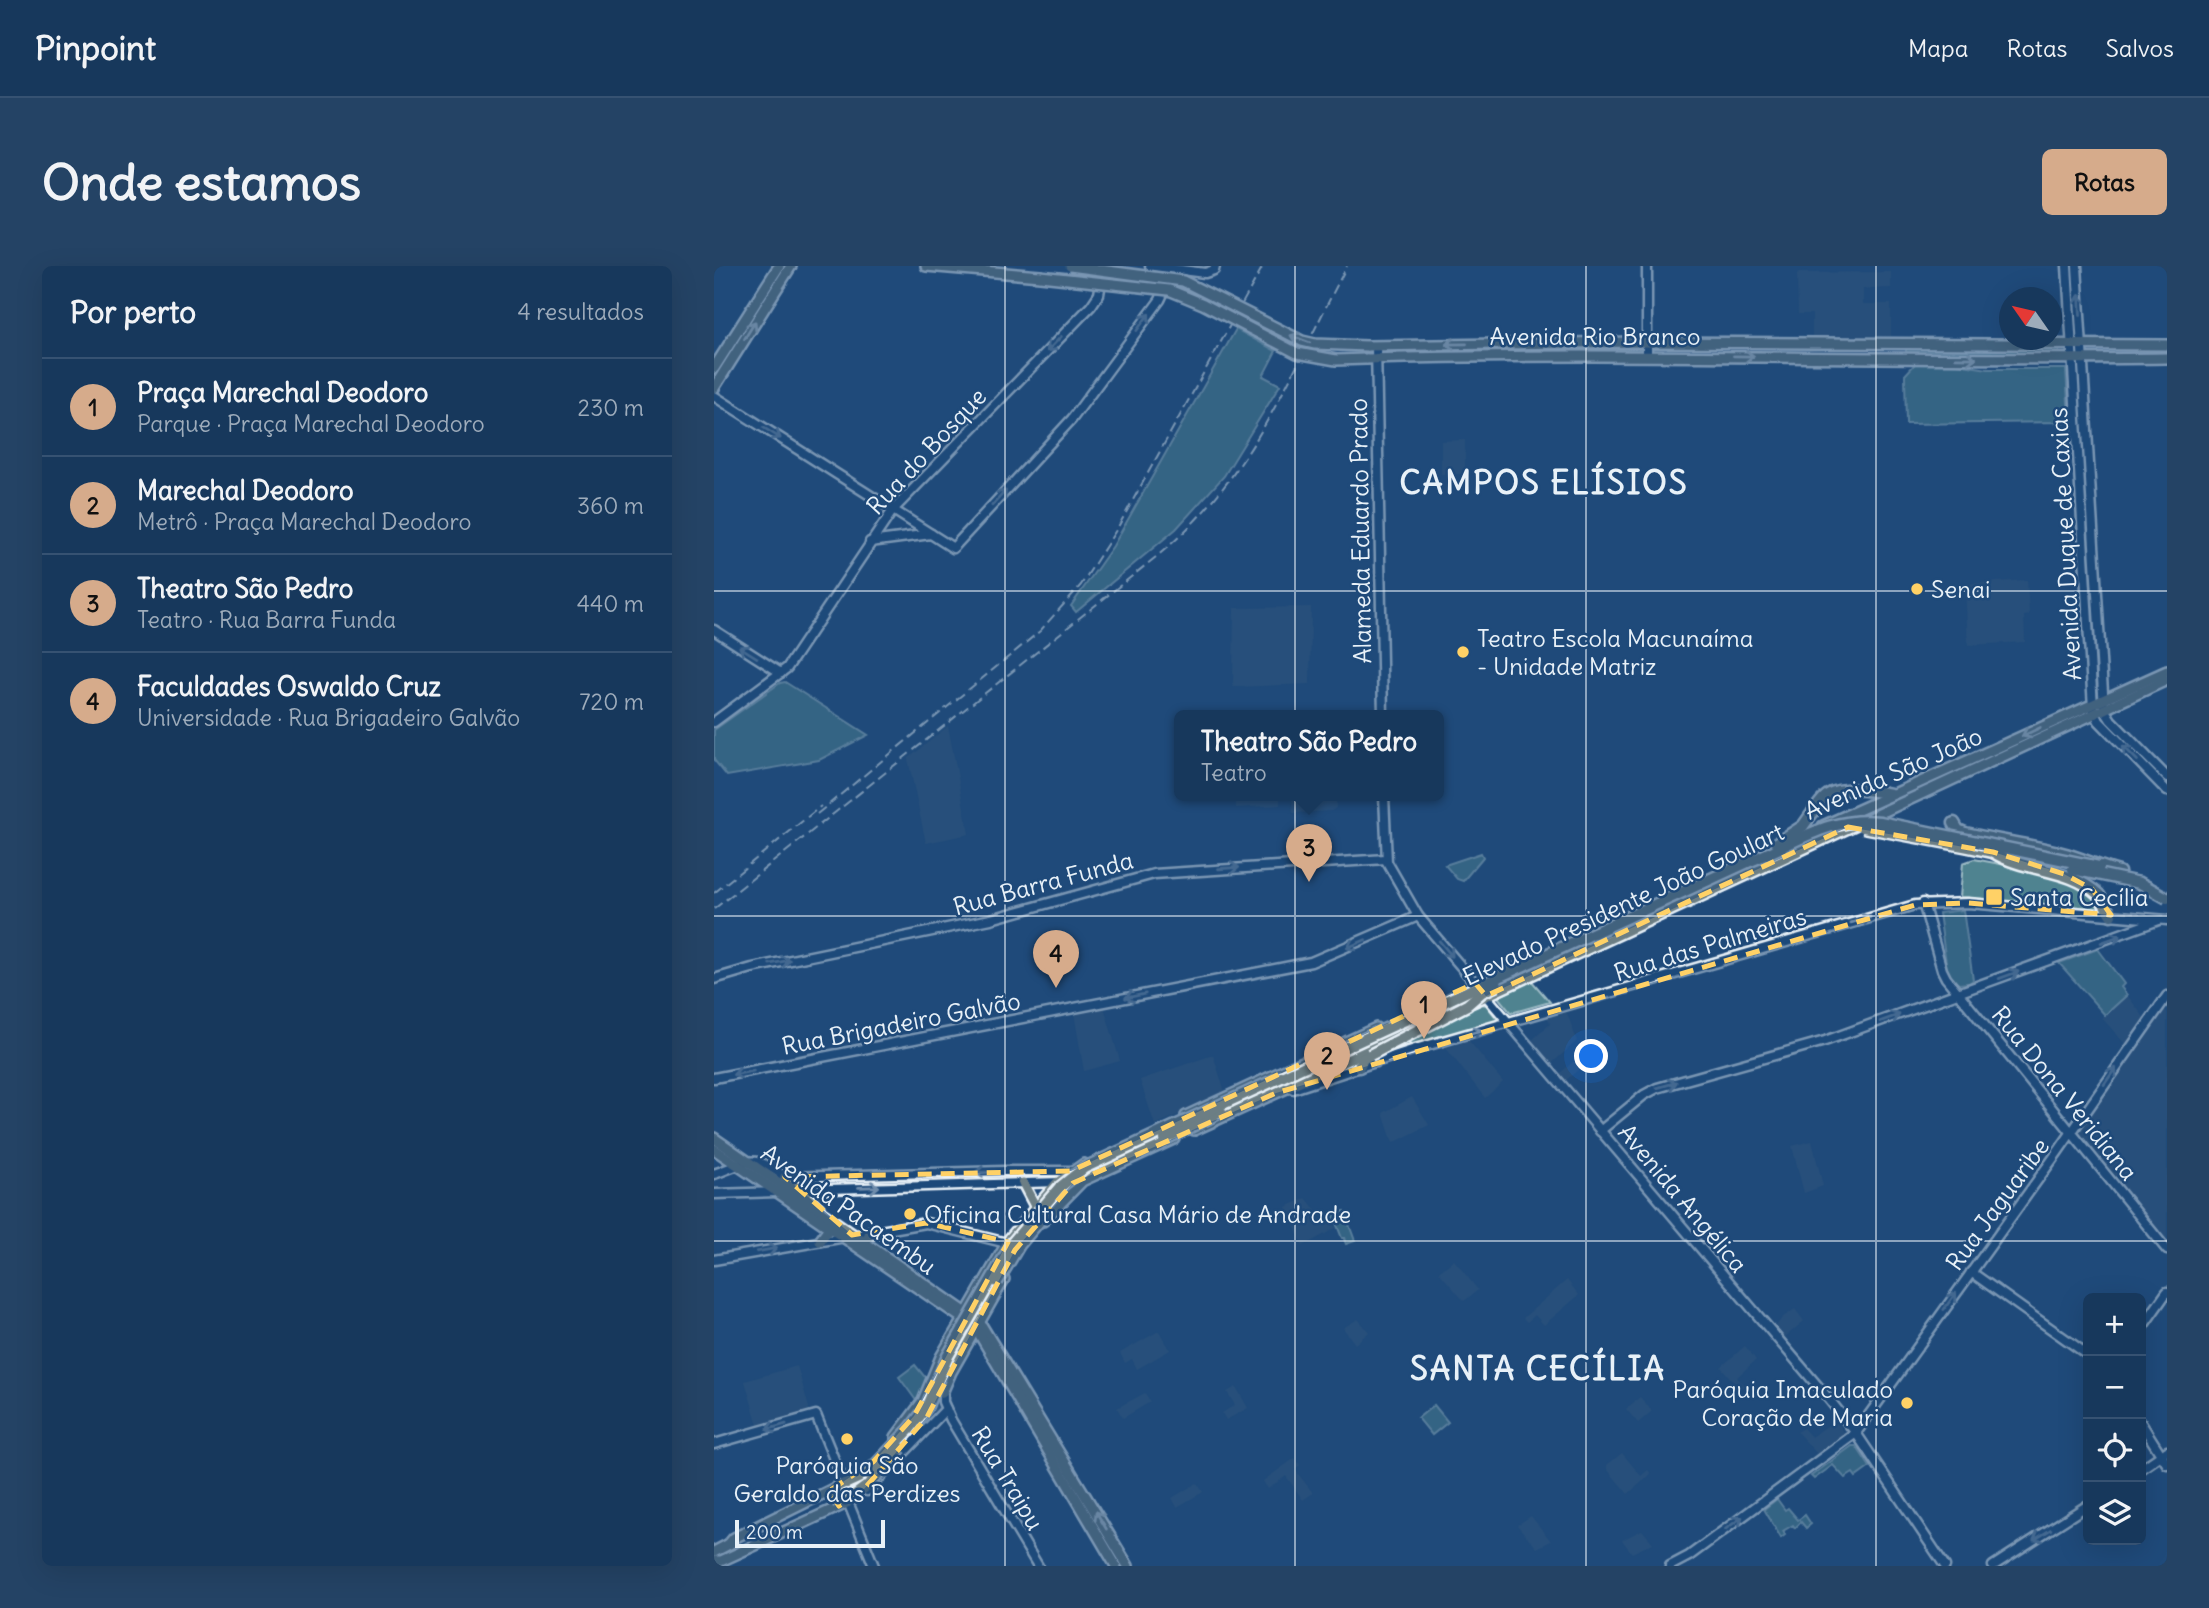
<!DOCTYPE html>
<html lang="pt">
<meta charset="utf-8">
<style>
:root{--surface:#17385c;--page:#244365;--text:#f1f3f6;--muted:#9eacbb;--line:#365272;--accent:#d6ab8b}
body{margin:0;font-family:Delius,sans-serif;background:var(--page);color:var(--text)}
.controls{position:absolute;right:21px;bottom:21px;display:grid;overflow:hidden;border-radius:10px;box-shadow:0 7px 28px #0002}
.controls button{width:63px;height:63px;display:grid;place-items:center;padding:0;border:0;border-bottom:2px solid var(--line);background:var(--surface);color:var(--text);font:35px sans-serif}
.compass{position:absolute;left:1285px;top:21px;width:63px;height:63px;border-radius:50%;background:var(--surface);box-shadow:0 7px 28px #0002;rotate:304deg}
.scale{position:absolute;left:21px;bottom:18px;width:150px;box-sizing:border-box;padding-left:7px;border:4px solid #e8f1f8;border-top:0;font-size:19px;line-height:24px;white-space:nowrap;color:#e8f1f8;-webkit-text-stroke:5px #1f4a7a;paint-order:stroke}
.you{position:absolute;left:878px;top:791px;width:24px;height:24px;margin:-18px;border:5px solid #fff;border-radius:50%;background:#1a73e8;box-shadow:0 0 0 10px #1a73e833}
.badge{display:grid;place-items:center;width:46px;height:46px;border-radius:50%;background:var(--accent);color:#111;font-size:23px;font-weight:700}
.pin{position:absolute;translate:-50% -58px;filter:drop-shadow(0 2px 4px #0008)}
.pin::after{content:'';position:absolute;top:37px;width:24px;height:21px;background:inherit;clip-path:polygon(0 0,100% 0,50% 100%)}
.popup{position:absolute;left:460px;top:444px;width:270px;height:91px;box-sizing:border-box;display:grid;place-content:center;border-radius:10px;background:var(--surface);filter:drop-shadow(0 2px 5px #0005);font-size:23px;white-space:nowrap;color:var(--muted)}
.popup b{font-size:26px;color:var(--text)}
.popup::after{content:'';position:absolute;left:50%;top:100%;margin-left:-14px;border:14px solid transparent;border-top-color:var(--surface)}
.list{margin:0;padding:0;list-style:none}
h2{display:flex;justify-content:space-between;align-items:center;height:91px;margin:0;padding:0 28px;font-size:30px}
h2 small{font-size:23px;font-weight:400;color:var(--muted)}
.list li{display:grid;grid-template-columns:46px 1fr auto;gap:21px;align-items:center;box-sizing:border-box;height:98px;padding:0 28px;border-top:2px solid var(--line)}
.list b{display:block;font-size:26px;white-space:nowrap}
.list p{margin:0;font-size:23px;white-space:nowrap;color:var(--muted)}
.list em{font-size:23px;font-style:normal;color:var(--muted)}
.icon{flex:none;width:38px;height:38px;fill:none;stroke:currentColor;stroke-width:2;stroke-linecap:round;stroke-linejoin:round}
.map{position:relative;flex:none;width:1453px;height:1300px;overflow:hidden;border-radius:10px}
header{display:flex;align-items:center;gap:42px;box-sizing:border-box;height:98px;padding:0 35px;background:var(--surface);border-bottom:2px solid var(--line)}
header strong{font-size:33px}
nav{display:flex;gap:38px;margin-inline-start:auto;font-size:24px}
.intro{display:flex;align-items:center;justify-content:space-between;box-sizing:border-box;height:168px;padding:0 42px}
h1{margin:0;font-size:49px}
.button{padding:18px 32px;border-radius:10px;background:var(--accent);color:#111;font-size:24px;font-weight:700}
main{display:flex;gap:42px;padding:0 42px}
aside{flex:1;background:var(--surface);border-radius:10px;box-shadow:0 7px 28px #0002}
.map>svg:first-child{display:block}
.built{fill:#33557c}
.green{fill:#508390;stroke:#9cbac4;stroke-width:2}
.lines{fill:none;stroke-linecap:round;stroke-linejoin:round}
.primary-tunnel{stroke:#3d638d;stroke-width:9;stroke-dasharray:9 4.5;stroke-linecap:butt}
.secondary-casing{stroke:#e8f1f8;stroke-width:13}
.primary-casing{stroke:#e8f1f8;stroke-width:14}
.highway-casing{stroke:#e8f1f8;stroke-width:15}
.secondary{stroke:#1f4a7a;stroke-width:8}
.primary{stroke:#6c7e84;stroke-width:9}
.highway{stroke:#6c7e84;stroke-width:10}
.rail{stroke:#e8f1f8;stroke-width:2;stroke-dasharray:10 5;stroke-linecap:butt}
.primary-bridge-casing{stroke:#e8f1f8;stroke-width:14;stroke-linecap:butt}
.highway-bridge-casing{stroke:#e8f1f8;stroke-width:15;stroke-linecap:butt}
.primary-bridge{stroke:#6c7e84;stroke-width:9}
.highway-bridge{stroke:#6c7e84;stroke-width:10}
.oneway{stroke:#6f8dac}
.oneway2{stroke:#c3ced5}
.marked{fill:none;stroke:#ffd166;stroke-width:5;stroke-dasharray:14 9;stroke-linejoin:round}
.grid{fill:none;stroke:#e8f1f8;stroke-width:2;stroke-opacity:0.55}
.poi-dot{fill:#ffd166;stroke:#1f4a7a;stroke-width:2.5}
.labels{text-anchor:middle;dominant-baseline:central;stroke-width:5;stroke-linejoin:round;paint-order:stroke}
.street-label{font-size:24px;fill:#e8f1f8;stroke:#1f4a7a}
.poi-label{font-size:24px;fill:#e8f1f8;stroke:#1f4a7a;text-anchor:start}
.district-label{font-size:32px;font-weight:bold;letter-spacing:2px;fill:#e8f1f8;stroke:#1f4a7a}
</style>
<header>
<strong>Pinpoint</strong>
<nav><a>Mapa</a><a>Rotas</a><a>Salvos</a></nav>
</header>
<div class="intro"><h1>Onde estamos</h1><a class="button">Rotas</a></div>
<main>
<aside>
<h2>Por perto<small>4 resultados</small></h2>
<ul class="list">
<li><span class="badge">1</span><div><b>Praça Marechal Deodoro</b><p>Parque · Praça Marechal Deodoro</p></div><em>230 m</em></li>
<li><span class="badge">2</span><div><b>Marechal Deodoro</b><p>Metrô · Praça Marechal Deodoro</p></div><em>360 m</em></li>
<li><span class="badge">3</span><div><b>Theatro São Pedro</b><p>Teatro · Rua Barra Funda</p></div><em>440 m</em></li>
<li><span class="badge">4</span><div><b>Faculdades Oswaldo Cruz</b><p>Universidade · Rua Brigadeiro Galvão</p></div><em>720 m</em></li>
</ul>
</aside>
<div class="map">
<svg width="1453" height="1300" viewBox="0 0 1453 1300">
<rect width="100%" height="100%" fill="#1f4a7a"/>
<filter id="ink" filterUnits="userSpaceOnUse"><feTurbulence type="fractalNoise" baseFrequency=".0143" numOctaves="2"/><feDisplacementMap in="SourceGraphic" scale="14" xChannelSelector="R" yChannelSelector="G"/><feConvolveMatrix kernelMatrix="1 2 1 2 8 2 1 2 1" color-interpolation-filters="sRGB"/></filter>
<g filter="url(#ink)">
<g class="built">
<polygon points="1177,6 1177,22 1149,23 1149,38 1177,38 1177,70 1098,70 1098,48 1084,48 1083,9 1085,7"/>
<polygon points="751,174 751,208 727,208 727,175"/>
<polygon points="1313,314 1315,349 1310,350 1311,376 1254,379 1251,318"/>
<polygon points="597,341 596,418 519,421 520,342"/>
<polygon points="234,460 255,568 212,577 194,493"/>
<polygon points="529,530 566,530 566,539 522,542 522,536 529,535"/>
<polygon points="578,530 622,530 622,542 617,545 579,547"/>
<polygon points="1413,729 1432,754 1413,780 1388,752"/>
<polygon points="390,741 406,795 370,805 360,747"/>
<polygon points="1450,744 1453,746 1453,976 1364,866"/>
<polygon points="853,747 863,775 837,798 817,775 836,758 834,752"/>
<polygon points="755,775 789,816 771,832 732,782"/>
<polygon points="881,777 885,790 881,790 851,815 845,808"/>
<polygon points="499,789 511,826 508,830 441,859 426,814"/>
<polygon points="698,831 715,859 679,877 669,847"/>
<polygon points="1098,875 1109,920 1090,927 1078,880"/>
<polygon points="592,932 601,943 608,956 614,951 622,962 589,980 572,941"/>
<polygon points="740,994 764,1024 750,1035 725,1006"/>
<polygon points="853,1014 865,1029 830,1059 821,1049 813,1056 809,1052"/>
<polygon points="1081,1043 1090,1055 1071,1071 1062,1060 1068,1052"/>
<polygon points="644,1053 655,1066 641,1078 629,1062"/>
<polygon points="445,1065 456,1084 423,1103 418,1093 411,1097 406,1087"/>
<polygon points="1031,1080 1042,1094 1023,1111 1030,1120 1026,1123 1007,1101"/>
<polygon points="83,1100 95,1142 93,1145 44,1159 31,1115"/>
<polygon points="522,1121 534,1142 512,1154 508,1147 521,1139 513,1126"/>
<polygon points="431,1127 436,1136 409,1152 403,1142"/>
<polygon points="926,1131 938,1145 924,1157 912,1143"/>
<polygon points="1122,1154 1132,1169 1104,1189 1083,1166 1089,1162 1097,1171"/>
<polygon points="908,1187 927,1210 934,1204 937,1208 914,1228 893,1203 893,1199"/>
<polygon points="581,1192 586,1199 581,1204 599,1227 589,1234 572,1210 554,1223 549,1215"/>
<polygon points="483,1217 489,1226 463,1241 458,1232"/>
<polygon points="817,1250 837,1275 823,1282 803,1259"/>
<polygon points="928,1264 939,1277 918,1287 908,1274"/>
</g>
<g class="green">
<polygon points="522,63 562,85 549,110 566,119 510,210 462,263 362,346 357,340 399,280"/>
<polygon points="926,81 925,86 797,87 797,82"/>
<polygon points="1192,82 1345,83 1345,87 1192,86"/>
<polygon points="1201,98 1243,98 1274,103 1352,103 1355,154 1353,156 1192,158 1191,109"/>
<polygon points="71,416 154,469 105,494 13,510 0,494 0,464 66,417"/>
<polygon points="767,587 769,591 749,615 743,613 731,599"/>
<path d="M1260,593C1283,597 1361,612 1376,625C1381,630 1385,637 1389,643L1246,631L1249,597Z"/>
<polygon points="1249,644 1259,714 1255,717 1245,718 1234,711 1225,647"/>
<polygon points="1384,683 1410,718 1407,721 1413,729 1391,749 1345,697"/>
<polygon points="817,714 836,736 797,747 784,731"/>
<polygon points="767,738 772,739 783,753 780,757 662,791"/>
<polygon points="630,945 641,975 632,978 630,973 632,972 628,972 619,949"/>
<polygon points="201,1099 210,1110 217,1112 206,1140 185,1111"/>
<polygon points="720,1139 734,1156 718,1169 704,1152"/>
<polygon points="1138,1180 1142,1180 1156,1201 1142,1211 1139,1207 1131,1212 1119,1199 1100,1213 1097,1210"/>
<polygon points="1063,1233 1071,1244 1074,1242 1084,1254 1091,1249 1097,1258 1092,1262 1087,1256 1081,1262 1079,1259 1069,1265 1071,1269 1067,1272 1050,1243"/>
</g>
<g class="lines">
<g class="primary-tunnel">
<polyline points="202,1169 219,1148 228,1127"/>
<polyline points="115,1230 140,1221 157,1208"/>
<polyline points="118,1238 141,1226"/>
</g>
<g class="secondary-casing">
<g id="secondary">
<polyline points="436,0 491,7 500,4 501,0"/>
<polyline points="933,0 933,89"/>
<polyline points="1353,0 1379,442 1385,455 1453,525"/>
<polyline points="1363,0 1390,443 1397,454 1453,511"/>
<polyline points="662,80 669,450"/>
<polyline points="0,130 239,282 358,153 446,34 452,21 456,2"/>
<polyline points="156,276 217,268"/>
<polyline points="0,364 67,407"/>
<polyline points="0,456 73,402 179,244 377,40 385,28 390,0"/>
<polyline points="670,530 673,596 704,650 1114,1132 1142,1167 1231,1300"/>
<polyline points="1209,637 1228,704 1232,712 1453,984"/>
<polyline points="0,713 38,702 277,653 440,608 672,593"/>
<polyline points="0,812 597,696 704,650"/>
<polyline points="579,823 701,783 1201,639 1254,637 1453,654"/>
<polyline points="886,865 930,829 943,822 1111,775 1445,654"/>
<path d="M0,908C37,895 38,887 71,911L290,905H357"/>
<polyline points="83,924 347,916"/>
<polyline points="0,928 63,926"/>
<polyline points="0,994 212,957 293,977"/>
<polyline points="1257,1006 1374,1089"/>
<polyline points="1427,1063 1453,1026"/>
<polyline points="229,1124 229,1136 237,1154 324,1300"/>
<polyline points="1427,1157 1453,1198"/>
<polyline points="0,1178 102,1149 126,1208 133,1217"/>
<polyline points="1427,1203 1453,1185"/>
<polyline points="153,1225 232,1143"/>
<polyline points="139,1233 134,1236 160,1300"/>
<polyline points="956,1300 975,1290 1142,1167 1343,887 1453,730"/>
<polyline points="1279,1300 1374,1239"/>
</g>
</g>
<g class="primary-casing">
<g id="primary">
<polyline points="212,0 326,10"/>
<polyline points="653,80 922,76 1453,79"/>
<path d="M652,93C919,85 1186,96 1453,92"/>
<polyline points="0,102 65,0"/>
<polyline points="0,122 77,0"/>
<polyline points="1109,560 1453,405"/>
<polyline points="759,736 1453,414"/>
<polyline points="472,850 662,762"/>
<polyline points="480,864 661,782"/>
<polyline points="0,872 248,1044"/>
<polyline points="0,883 245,1050"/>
<polyline points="71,911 105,942"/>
<polyline points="309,917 322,942"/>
<polyline points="329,955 368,915 460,873"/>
<polyline points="106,975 117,960"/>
<polyline points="151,978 156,966"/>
<polyline points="266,1057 414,1300"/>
<polyline points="263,1064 402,1300"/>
<polyline points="228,1127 237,1106 290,1013"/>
<polyline points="182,1171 209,1135 227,1091 296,972 343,917 370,898"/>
<polyline points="15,1278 20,1272 137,1214"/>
<polyline points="0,1286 19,1276"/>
<polyline points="1,1295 7,1295 133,1237"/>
</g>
</g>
<g class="highway-casing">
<g id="highway">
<path d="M1099,546C1104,540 1108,533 1114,529C1129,519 1162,525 1177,528"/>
<path d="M1240,557L1244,564L1251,567C1283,574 1316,579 1348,587C1368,592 1385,601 1405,606"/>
<polyline points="1255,581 1334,598"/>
<polyline points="1385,629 1397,649"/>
<polyline points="645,801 649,793 656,789"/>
<polyline points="524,839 764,728"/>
<polyline points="133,1217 153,1208"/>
<polyline points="134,1236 138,1231 153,1220"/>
</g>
</g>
<use href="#secondary" class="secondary"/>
<use href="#primary" class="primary"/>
<use href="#highway" class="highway"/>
<g class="rail">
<polyline points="103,548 326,365 367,319 404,261 549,0"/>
<polyline points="0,627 107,540"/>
<path d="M0,643L442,291C539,212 576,107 633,0"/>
</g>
<g class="primary-bridge-casing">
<g id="primary-bridge">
<polyline points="356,0 469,15 588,75 601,78 653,80"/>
<polyline points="326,10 455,24 489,38 583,87 622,94 652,93"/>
<polyline points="117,1227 125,1238"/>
</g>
</g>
<g class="highway-bridge-casing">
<g id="highway-bridge">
<polyline points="1149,561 1255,581"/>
<polyline points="1063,577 1089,560 1099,546"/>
<path d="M1279,586C1313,607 1355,601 1385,629"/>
<polyline points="1359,603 1426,617 1453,632"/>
<polyline points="656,789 753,739 768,726 783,719"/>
<polyline points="451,873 507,846"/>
<polyline points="283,1016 305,979 331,948"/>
<path d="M153,1208L196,1163L212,1142L234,1090L299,976L345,922L370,902L1036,595C1082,577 1115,550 1166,556L1385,601"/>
<polyline points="153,1220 187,1182"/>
</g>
</g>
<use href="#primary-bridge" class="primary-bridge"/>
<use href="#highway-bridge" class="highway-bridge"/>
</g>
<defs><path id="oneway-shaft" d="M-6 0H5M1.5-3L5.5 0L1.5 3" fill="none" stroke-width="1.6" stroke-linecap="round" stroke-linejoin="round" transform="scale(1.75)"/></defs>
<g class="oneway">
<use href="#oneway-shaft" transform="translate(1366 39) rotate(-93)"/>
<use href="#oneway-shaft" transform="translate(429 56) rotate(-54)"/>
<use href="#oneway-shaft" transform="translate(340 78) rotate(134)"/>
<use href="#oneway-shaft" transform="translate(58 167) rotate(32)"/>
<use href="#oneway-shaft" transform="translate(285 232) rotate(-47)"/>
<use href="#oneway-shaft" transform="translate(34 386) rotate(-148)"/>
<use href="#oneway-shaft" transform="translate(1416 487) rotate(-135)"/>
<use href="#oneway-shaft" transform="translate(515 602) rotate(-4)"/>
<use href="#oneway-shaft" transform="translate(1147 654) rotate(-16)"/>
<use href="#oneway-shaft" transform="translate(1397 673) rotate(-20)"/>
<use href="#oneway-shaft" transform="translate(642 678) rotate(156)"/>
<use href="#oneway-shaft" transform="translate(732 683) rotate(50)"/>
<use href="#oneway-shaft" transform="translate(66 696) rotate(-11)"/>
<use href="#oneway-shaft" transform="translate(1295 709) rotate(-20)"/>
<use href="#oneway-shaft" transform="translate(421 730) rotate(168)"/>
<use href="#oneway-shaft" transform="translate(1176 752) rotate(-20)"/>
<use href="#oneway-shaft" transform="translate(758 767) rotate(-16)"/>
<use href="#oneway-shaft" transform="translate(29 807) rotate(170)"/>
<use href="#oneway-shaft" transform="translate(1396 810) rotate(-55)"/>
<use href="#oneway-shaft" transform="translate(953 819) rotate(-16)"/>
<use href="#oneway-shaft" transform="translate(271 906) rotate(178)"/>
<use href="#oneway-shaft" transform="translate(155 921) rotate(-2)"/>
<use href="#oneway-shaft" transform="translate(53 984) rotate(-10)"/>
<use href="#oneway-shaft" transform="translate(1236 1035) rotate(-54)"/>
<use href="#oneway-shaft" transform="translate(62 1161) rotate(164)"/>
<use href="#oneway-shaft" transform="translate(1020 1257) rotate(-36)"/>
<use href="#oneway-shaft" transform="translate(1328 1269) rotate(148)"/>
</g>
<g class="oneway2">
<use href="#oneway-shaft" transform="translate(36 64) rotate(-58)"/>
<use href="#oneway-shaft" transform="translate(586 73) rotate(-159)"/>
<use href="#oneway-shaft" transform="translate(742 78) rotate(179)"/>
<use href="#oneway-shaft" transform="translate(1030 90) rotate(1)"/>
<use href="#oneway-shaft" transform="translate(1252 92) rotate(1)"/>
<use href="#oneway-shaft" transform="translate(1317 466) rotate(155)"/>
<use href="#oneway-shaft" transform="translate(387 1254) rotate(-121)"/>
</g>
</g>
<path d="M0 0H1453V1300H0ZM1134,561L1279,586L1350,608L1378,623L1397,649L1254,637L1201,639L562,827L359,917L301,984L213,1151L150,1223L125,1240L115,1225L159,1196L200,1150L294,976L212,957L138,969L71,911L357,905L761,717L772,730Z" fill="#1f4a7a" fill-opacity=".55" fill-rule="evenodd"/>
<path class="marked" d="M1134,561L1279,586L1350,608L1378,623L1397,649L1254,637L1201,639L562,827L359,917L301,984L213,1151L150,1223L125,1240L115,1225L159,1196L200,1150L294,976L212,957L138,969L71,911L357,905L761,717L772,730Z"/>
<path class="grid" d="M291,0V1300M581,0V1300M872,0V1300M1162,0V1300M0,325H1453M0,650H1453M0,975H1453"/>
<g class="poi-dot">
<circle cx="1203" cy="323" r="7"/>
<circle cx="749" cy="386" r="7"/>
<rect x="1271" y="622" width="18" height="18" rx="3.5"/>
<circle cx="196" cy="948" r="7"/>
<circle cx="1193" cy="1137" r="7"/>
<circle cx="133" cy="1173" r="7"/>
</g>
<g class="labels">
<g class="street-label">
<text x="881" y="70">Avenida Rio Branco</text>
<text transform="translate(212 185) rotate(-47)">Rua do Bosque</text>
<text transform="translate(646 265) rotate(-91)">Alameda Eduardo Prado</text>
<text transform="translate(1351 278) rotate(-93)">Avenida Duque de Caxias</text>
<text transform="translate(1179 507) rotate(-24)">Avenida São João</text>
<text transform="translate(329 617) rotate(-15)">Rua Barra Funda</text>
<text transform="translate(909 638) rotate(-25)">Elevado Presidente João Goulart</text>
<text transform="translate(996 678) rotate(-17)">Rua das Palmeiras</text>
<text transform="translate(187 757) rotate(-11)">Rua Brigadeiro Galvão</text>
<text transform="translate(1351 827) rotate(51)">Rua Dona Veridiana</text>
<text transform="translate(969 932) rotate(50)">Avenida Angélica</text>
<text transform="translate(1283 938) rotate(-54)">Rua Jaguaribe</text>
<text transform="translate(135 943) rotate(35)">Avenida Pacaembu</text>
<text transform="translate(294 1212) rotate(59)">Rua Traipu</text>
</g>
<g class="poi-label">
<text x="1217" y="323">Senai</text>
<text x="763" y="372">Teatro Escola Macunaíma<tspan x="763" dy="28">- Unidade Matriz</tspan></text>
<text x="1296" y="631">Santa Cecília</text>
<text x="210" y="948">Oficina Cultural Casa Mário de Andrade</text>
<text x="1179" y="1123" text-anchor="end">Paróquia Imaculado<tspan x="1179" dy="28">Coração de Maria</tspan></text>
<text x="133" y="1199" text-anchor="middle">Paróquia São<tspan x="133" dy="28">Geraldo das Perdizes</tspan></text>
</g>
<g class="district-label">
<text x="830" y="216">CAMPOS ELÍSIOS</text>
<text x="824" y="1102">SANTA CECÍLIA</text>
</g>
</g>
</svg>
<div class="controls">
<button>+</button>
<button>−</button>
<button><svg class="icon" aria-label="locate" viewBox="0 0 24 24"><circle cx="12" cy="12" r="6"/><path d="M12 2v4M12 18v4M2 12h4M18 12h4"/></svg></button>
<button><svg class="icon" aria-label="layers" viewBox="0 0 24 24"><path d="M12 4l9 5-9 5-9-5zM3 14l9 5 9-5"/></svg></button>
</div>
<svg class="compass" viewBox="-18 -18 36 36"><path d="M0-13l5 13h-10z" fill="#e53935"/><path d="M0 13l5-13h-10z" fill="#9eacbb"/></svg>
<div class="scale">200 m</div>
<div class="you"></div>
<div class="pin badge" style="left:710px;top:773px">1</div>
<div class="pin badge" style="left:613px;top:824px">2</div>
<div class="pin badge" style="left:595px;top:616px">3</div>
<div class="popup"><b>Theatro São Pedro</b>Teatro</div>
<div class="pin badge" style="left:342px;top:722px">4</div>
</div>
</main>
